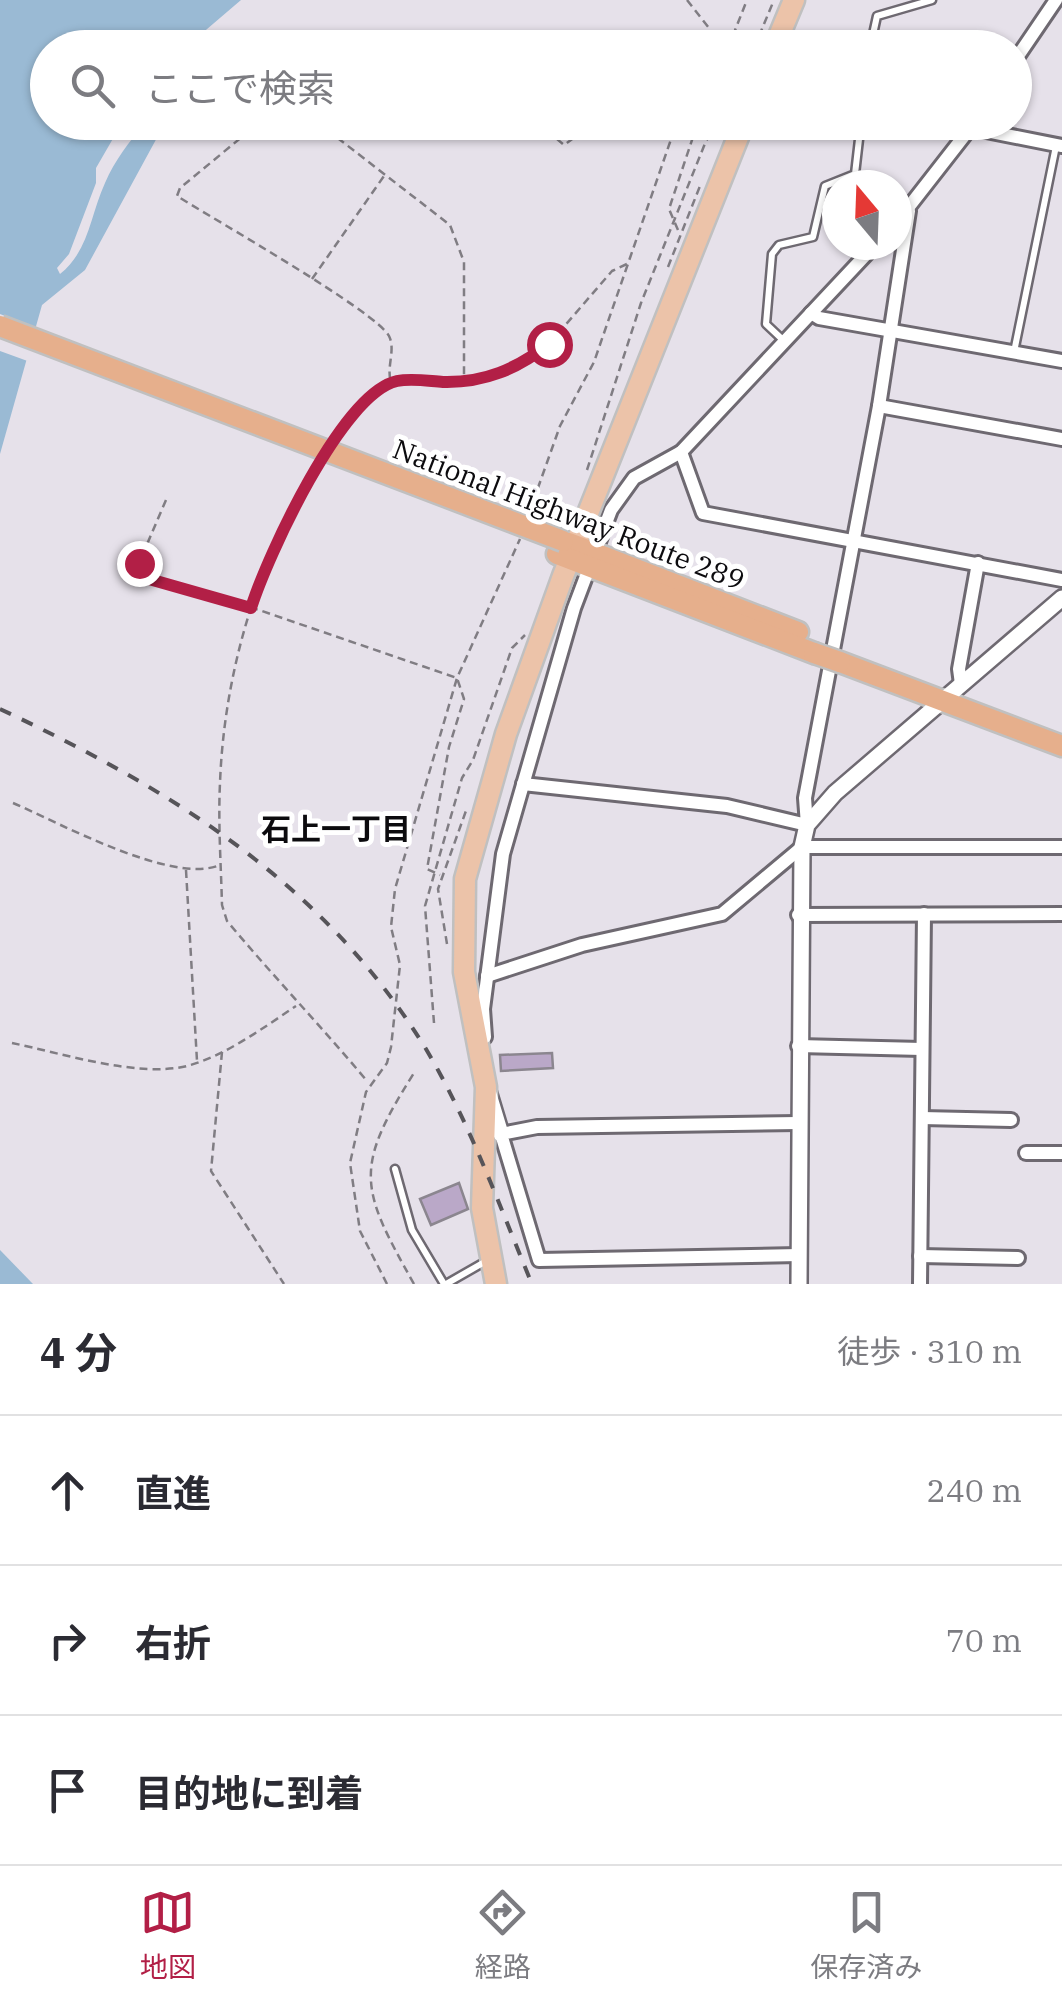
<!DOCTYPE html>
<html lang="ja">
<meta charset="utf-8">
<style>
:root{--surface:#fff;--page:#f2f2f3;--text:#2b2b33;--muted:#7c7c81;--line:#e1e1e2;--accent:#b21f46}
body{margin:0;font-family:"IBM Plex Serif","Noto Sans JP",serif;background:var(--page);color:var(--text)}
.compass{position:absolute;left:822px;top:170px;width:90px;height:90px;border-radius:50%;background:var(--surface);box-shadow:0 2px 8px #0004;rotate:341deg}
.stop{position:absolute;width:30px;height:30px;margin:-22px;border:8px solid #b21f46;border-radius:50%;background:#fff}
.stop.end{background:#b21f46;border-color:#fff;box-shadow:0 2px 10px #0008}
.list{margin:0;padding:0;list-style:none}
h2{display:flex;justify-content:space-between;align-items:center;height:130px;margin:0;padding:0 40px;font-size:42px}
h2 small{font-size:32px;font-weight:400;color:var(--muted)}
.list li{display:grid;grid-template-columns:65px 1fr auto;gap:30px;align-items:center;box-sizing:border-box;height:150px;padding:0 40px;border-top:2px solid var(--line)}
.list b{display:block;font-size:38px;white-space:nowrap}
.list em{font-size:32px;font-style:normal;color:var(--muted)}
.icon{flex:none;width:55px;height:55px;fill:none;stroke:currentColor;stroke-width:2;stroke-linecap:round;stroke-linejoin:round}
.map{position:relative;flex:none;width:1062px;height:1284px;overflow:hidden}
.search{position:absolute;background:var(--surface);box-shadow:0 2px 8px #0004;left:30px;right:30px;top:30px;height:110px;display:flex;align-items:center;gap:25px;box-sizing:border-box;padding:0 35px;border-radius:55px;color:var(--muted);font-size:38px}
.sheet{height:580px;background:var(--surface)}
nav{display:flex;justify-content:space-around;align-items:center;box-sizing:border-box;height:140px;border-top:2px solid var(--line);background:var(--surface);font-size:28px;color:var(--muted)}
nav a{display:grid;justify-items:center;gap:5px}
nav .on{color:var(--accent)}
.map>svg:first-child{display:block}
.water{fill:#9abad4}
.pier{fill:#e6e1ea}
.building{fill:#baa8c8;stroke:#8b868f;stroke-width:2.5}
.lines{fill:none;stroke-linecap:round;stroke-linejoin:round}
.service-casing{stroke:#6e6971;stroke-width:11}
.minor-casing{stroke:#6e6971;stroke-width:18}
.tertiary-casing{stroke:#6e6971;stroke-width:20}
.primary-casing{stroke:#c0c0c0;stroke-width:25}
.trunk-casing{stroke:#c0c0c0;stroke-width:25}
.path{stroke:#807d83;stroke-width:2.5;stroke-dasharray:8 5;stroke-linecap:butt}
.service{stroke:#fff;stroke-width:6}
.minor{stroke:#fff;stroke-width:12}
.tertiary{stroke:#fff;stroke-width:15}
.primary{stroke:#ecc3a9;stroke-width:20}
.trunk{stroke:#e6af8c;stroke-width:20}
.rail{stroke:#565459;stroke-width:4;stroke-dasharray:12 12;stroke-linecap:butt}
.trunk-bridge-casing{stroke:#c0c0c0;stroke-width:25;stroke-linecap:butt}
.trunk-bridge{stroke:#e6af8c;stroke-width:20}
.route{stroke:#b21f46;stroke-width:12}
.labels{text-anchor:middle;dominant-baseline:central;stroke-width:10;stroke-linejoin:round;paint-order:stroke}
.street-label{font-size:28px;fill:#0c0b0e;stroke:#fff}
.neighbourhood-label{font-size:30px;font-weight:bold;fill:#0c0b0e;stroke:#fff}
</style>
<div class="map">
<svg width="1062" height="1284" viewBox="0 0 1062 1284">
<rect width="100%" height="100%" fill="#e6e1ea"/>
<g class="water">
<path d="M0,0H241L186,47L48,48V122L122,123L96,168V183L69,254L57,268L60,274C89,251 90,216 105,183C115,160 129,142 145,123H165L85,270L42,305L0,454Z"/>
<polygon points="0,1250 33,1284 0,1284"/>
</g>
<polygon class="pier" points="0,314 41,330 33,363 0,351"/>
<g class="building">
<polygon points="552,1053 553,1068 501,1071 500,1055"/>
<polygon points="459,1183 468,1209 431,1225 420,1199"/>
</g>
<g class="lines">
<g class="service-casing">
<g id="service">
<polyline points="870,48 877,16 932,0"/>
<polyline points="784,341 766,324 772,254 779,245 813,237 825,186 855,174 861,122"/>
<polyline points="1014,352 1056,146"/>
<polyline points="395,1169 412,1230 444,1284"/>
<polyline points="446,1284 488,1260"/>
</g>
</g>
<g class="minor-casing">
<g id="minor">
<polyline points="1014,62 1056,0"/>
<polyline points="971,128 1062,146"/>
<polyline points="897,222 975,122"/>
<polyline points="811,313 819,318 1062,361"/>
<polyline points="879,406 1062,439"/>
<polyline points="681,452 703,513 1062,580"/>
<polyline points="961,684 959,669 978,563"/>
<polyline points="523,784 727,806 807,825 805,798 879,406 909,211"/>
<polyline points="798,915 1062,914"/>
<polyline points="487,976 582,945 722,914 802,847 1062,847"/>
<polyline points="485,1037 483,1009 503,854 574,608 611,510 634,478 681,452 875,245"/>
<polyline points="798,1046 922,1049"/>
<polyline points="922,1118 1011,1120"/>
<polyline points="798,1123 537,1127 501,1134 539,1260 799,1255"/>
<polyline points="1026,1153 1062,1153"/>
<polyline points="920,1256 1018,1258"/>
<polyline points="920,1284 924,914"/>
</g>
</g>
<g class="tertiary-casing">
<g id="tertiary">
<polyline points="488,1091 501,1134"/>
<polyline points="799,1284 802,847 807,825 835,793 1062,598"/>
</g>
</g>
<g class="primary-casing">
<g id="primary">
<polyline points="774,48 794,0"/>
<polyline points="496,1284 482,1208 486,1087 464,972 465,879 506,734 563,576 744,122"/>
</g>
</g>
<g class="trunk-casing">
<g id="trunk">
<polyline points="569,543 798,632"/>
<polyline points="557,554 814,653"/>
<polyline points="840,662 1062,746"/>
</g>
</g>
<g class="path">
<polyline points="687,0 709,28 714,48"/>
<polyline points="446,37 457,48"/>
<polyline points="728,48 747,0"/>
<polyline points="754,48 774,0"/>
<path d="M260,122L180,188L177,196C210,217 377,312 389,336C396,350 386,367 391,382"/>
<polyline points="317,122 450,225 464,262 464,380"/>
<polyline points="537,122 564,145 595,122"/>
<polyline points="678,230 669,209 698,122"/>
<polyline points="668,267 700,186"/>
<polyline points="312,279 384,176"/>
<polyline points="335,437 391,382 474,382 502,373 549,344 612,271 629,263"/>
<path d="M317,465C258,558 224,673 220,783C218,823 221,865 222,905L227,921C273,976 321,1026 367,1081"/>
<polyline points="587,470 641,303 706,141 719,122"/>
<polyline points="166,500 139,563 142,577 259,610 457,678 464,699 449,747 427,869 440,875"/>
<polyline points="529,513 560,426 594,362 677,122"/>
<path d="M13,803C60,823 172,885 220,865"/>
<polyline points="186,870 197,1061"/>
<polyline points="447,944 438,889 467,808"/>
<polyline points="434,1023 425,906 462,778 473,760 512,648 525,635"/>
<path d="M12,1043C61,1053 138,1078 187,1066C225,1056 263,1028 296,1006"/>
<polyline points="222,1052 211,1171 284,1284"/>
<polyline points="387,1284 360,1231 350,1163 366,1092 387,1063 391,1047 400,965 391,927 395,889 457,678 520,539"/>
<path d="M414,1284C360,1188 353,1169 414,1073"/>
</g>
<use href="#service" class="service"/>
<use href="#minor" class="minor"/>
<use href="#tertiary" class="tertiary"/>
<use href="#primary" class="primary"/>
<use href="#trunk" class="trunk"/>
<path class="rail" d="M0,709C172,790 324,883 426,1049C470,1123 499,1205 532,1284"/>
<g class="trunk-bridge-casing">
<g id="trunk-bridge">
<polyline points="0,326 563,541"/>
<polyline points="814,653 840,662"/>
</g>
</g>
<use href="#trunk-bridge" class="trunk-bridge"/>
</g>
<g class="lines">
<path class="route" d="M139,563L142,577L251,608C267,557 342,393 397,381C412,378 428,381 443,382C484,383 517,369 549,344"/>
</g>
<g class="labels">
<g class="street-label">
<text transform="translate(569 514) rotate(21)">National Highway Route 289</text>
</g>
<g class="neighbourhood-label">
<text x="336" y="828">石上一丁目</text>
</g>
</g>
</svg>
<svg class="compass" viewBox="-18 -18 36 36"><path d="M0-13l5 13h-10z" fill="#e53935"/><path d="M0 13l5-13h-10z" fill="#7c7c81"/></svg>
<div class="stop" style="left:549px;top:344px"></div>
<div class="stop end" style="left:139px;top:563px"></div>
<div class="search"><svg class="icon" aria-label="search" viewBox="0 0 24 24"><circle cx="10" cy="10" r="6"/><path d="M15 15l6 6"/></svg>ここで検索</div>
</div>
<section class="sheet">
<h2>4 分<small>徒歩 · 310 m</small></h2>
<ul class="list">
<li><svg class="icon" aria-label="ahead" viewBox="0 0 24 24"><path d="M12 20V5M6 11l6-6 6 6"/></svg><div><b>直進</b></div><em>240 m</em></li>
<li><svg class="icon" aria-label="right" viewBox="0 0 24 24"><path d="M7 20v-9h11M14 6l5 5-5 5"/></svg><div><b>右折</b></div><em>70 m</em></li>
<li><svg class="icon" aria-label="arrive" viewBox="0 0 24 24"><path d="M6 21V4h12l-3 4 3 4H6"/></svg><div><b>目的地に到着</b></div></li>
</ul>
</section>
<nav>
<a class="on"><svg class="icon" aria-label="map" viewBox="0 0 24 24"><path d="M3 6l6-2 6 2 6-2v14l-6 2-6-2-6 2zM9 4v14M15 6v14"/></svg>地図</a>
<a><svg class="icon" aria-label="directions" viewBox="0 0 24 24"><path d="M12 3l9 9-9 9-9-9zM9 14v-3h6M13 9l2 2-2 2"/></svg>経路</a>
<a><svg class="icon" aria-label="saved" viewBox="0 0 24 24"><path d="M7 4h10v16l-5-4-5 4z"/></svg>保存済み</a>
</nav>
